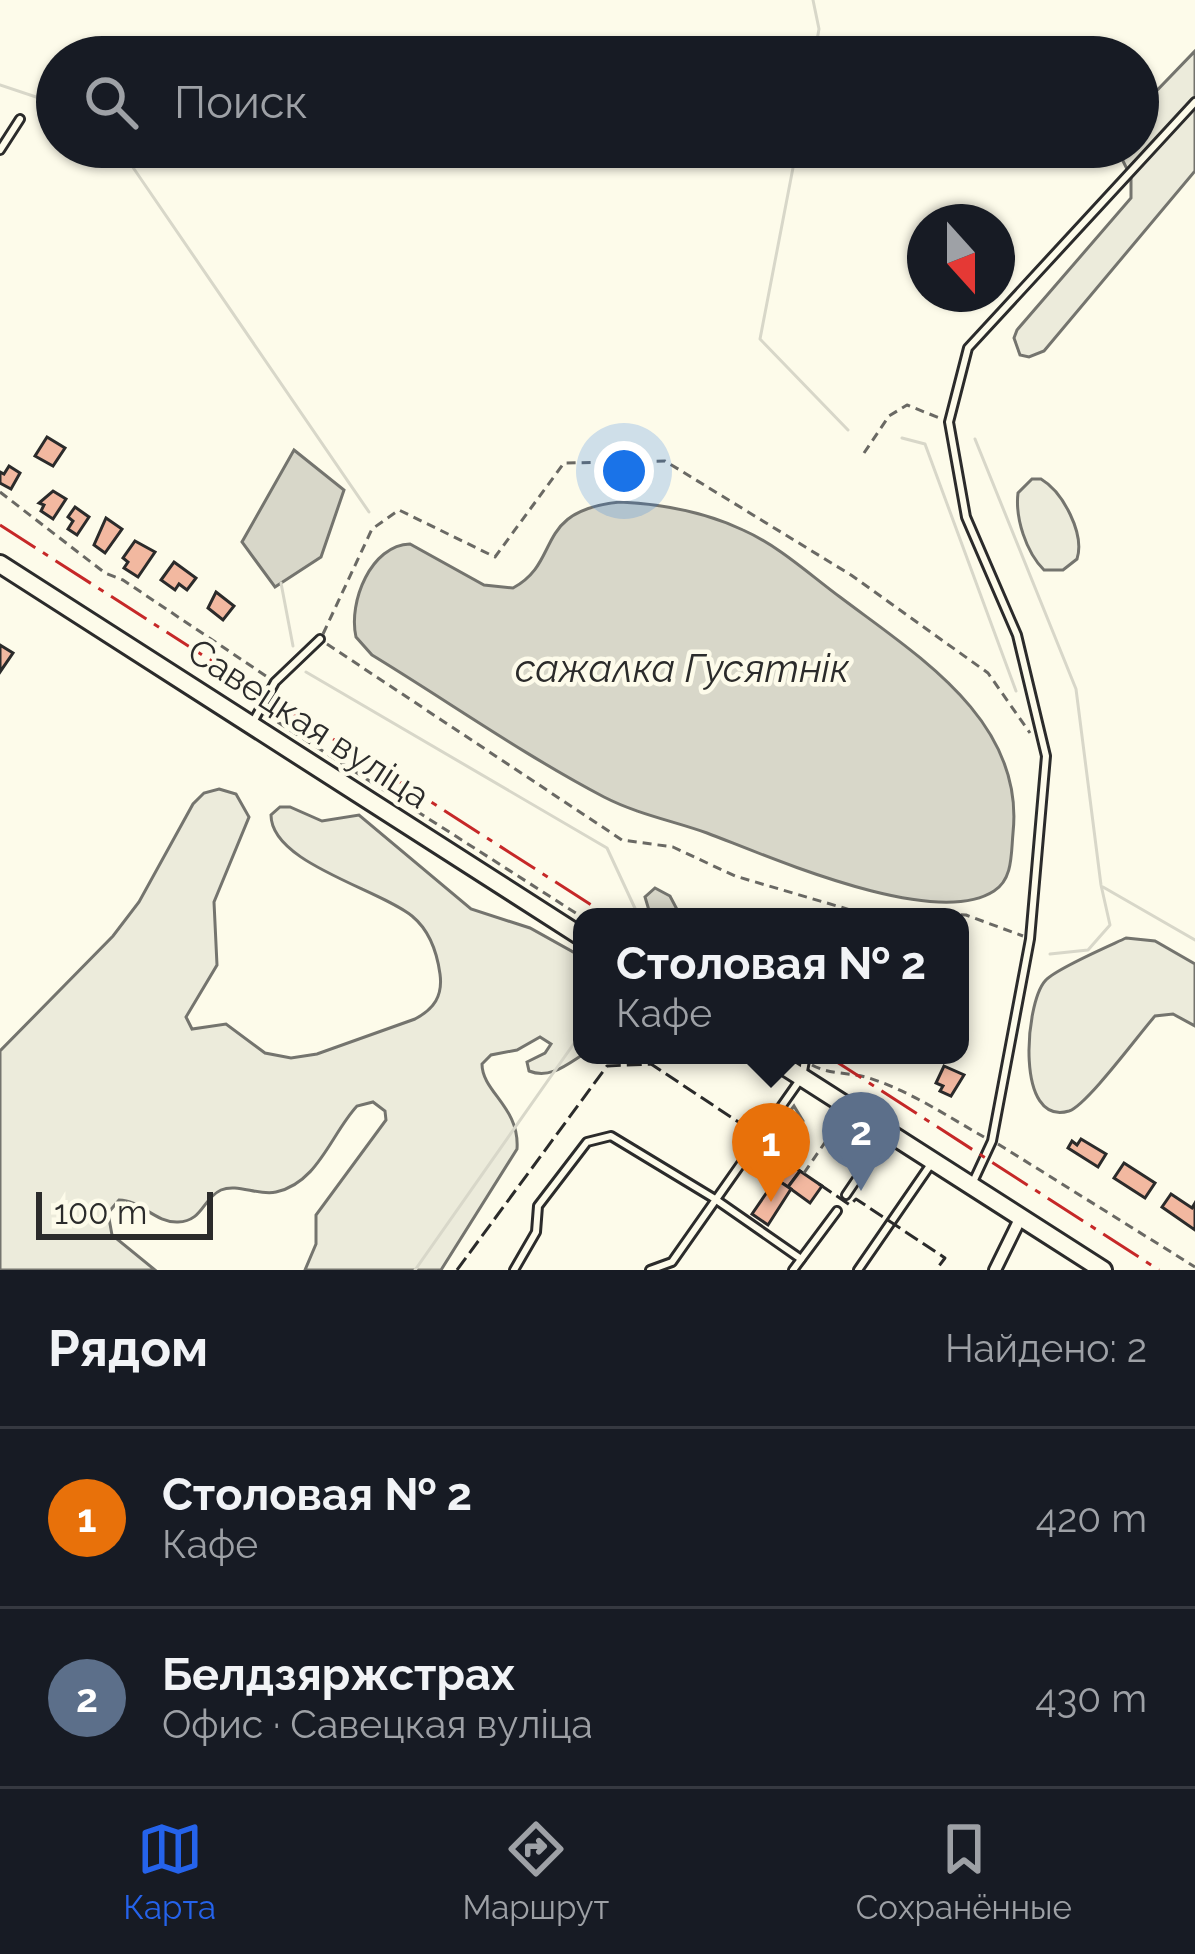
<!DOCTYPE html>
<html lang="ru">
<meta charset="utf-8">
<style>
:root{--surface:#171b24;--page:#20242c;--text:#f1f3f6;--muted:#9ea1a6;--line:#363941;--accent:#2563eb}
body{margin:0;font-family:Raleway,sans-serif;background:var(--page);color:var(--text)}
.compass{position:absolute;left:907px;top:204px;width:108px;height:108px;border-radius:50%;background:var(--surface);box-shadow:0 3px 9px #0004;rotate:159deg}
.scale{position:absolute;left:36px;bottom:30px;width:177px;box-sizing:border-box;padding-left:12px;border:6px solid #2b2b2b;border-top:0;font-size:33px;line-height:42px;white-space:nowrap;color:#2b2b2b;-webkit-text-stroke:9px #fdfbea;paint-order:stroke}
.you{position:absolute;left:624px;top:471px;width:42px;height:42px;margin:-30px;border:9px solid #fff;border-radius:50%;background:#1a73e8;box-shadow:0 0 0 18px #1a73e833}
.badge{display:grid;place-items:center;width:78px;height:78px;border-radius:50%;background:var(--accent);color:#fff;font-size:39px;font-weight:700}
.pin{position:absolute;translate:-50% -99px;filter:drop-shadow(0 3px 6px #0008)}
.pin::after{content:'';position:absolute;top:63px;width:42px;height:36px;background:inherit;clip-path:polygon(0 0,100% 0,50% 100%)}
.popup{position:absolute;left:573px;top:908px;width:396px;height:156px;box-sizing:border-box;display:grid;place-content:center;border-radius:24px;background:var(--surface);filter:drop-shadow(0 3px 9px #0005);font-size:39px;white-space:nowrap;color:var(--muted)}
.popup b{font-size:45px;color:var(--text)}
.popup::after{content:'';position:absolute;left:50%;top:100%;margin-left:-24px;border:24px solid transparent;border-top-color:var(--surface)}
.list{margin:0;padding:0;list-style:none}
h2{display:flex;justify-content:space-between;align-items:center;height:156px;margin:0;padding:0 48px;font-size:51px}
h2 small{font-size:39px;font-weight:400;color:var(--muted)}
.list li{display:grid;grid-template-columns:78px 1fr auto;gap:36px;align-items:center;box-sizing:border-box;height:180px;padding:0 48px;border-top:3px solid var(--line)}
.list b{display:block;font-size:45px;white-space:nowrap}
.list p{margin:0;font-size:39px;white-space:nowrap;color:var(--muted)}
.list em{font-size:39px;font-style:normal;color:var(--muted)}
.icon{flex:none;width:66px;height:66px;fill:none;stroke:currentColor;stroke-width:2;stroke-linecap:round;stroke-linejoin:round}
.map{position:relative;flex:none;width:1195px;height:1270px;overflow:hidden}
.search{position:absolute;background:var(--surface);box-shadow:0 3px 9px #0004;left:36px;right:36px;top:36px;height:132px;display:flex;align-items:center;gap:30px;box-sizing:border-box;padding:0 42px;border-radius:66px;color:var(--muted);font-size:45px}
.sheet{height:516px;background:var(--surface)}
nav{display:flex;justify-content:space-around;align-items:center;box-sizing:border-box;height:168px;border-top:3px solid var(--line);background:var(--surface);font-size:33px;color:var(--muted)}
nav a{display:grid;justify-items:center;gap:6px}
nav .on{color:var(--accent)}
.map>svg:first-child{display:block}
.green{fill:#ecebdb;stroke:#74746e;stroke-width:3}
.parking{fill:#eceadb;stroke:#74746e;stroke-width:3}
.water{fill:#d8d7c9;stroke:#74746e;stroke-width:3}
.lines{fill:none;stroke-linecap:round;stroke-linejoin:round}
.stream{stroke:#d8d7c9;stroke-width:3}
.building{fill:#f2b8a0;stroke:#2b2b2b;stroke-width:3}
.lane-casing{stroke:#2b2b2b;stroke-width:12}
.street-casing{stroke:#2b2b2b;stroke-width:16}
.primary-casing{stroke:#2b2b2b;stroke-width:22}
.path{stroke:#6a6964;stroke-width:3;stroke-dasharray:9 6;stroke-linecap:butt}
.lane{stroke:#fdfbea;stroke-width:6}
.street{stroke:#fdfbea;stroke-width:10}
.primary{stroke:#fdfbea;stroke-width:16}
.fence{stroke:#2b2b2b;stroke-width:3;stroke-dasharray:15 6;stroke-linecap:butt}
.power{stroke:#c62828;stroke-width:3;stroke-dasharray:42 9 6 9;stroke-linecap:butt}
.labels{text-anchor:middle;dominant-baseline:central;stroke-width:9;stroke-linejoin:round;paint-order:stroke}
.street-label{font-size:36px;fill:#2b2b2b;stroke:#fdfbea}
.water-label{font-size:39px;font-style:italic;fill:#2b2b2b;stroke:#fdfbea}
</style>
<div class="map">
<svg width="1195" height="1270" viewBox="0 0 1195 1270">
<rect width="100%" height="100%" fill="#fdfbea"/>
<g class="green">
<polygon points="1195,51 1195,171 1044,351 1029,357 1020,355 1014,338 1017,330 1131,198 1131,177 1116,147 1138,147 1138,110"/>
<path d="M1032,479H1041C1063,492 1085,534 1077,559L1063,570H1044C1026,552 1015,518 1018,493Z"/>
<path d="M219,789L236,794L249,817L214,902L217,965L186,1017L192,1029L226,1024L265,1053L291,1058L317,1054L415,1019C434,1009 443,996 440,974C437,952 429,930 412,916C379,889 271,863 271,815L280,807H290L322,821L359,815L471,909L530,928L582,957V1055C565,1066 549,1079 529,1071L527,1062L545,1053L551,1044L540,1037L517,1050L491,1055L482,1064C482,1092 520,1107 517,1149L441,1270H305L316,1244V1215L386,1120L385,1111L373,1102L357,1106C331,1134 318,1183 276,1192C258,1196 237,1183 221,1190C202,1199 203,1221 178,1222C155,1223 141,1200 119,1200L108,1213L112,1235L155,1270H0V1051L113,936L139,902L193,804L204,793Z"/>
<path d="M1126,938L1155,941L1195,964V1026L1173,1014L1155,1016C1139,1034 1087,1105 1069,1111C1015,1127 1025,1004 1045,981C1053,970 1109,946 1126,938Z"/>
</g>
<polygon class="parking" points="794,1106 803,1121 786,1146 771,1136"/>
<g class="water">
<polygon points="294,450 344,490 321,557 275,587 242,542"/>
<path d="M620,502C663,504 705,512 743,530C779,546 809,574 840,597C918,656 1025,721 1013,833C1011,854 1013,879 994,891C934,930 768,856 707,833C673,821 637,814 604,797C524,755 449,702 372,655L356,637C348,602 371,545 410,544L484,585L513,588C563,561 532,511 620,502Z"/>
<polygon points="655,888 670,896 681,917 651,917 645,897"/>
</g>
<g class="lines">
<g class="stream">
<polyline points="813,0 819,29 814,57"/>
<polyline points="0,85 57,104"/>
<polyline points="119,147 369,512"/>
<polyline points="797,147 760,339 848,430"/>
<polyline points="902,438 925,444 1016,691"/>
<polyline points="975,439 1076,689 1101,885 1110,925 1088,950 1050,954"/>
<polyline points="281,583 293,646"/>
<polyline points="306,672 607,848 639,917"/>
<polyline points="1103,887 1195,940"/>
<polyline points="415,1270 582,1032"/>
</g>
</g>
<g class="building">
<polygon points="47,437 65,448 53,466 35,456"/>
<polygon points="9,466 20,473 11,489 0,483 0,472 4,474"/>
<polygon points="53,491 66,499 53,519 41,511 44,505 39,503"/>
<polygon points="75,507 89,517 77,535 68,529 73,521 68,517"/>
<polygon points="106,518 122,529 105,553 94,545"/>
<polygon points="135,541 155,552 138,577 124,568 128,562 123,558"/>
<polygon points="174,562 196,578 187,590 179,584 175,590 161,580"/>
<polygon points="216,592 234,606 223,620 208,608"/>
<polygon points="0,645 13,653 0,672"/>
<polygon points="944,1066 964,1075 951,1096 940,1091 943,1086 936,1083"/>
<polygon points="1081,1139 1106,1154 1098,1167 1068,1148 1072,1141 1077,1145"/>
<polygon points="774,1153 800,1171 788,1187 762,1170"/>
<polygon points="1124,1163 1155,1183 1145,1198 1114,1178"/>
<polygon points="800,1171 822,1186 810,1203 788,1187"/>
<polygon points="776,1179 791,1189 768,1225 752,1214"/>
<polygon points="1171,1194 1192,1208 1195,1203 1195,1230 1162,1207"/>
</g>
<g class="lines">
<g class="lane-casing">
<g id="lane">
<polyline points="0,150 20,119"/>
<polyline points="253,722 275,682 320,639"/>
<polyline points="973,1182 992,1141 1030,939 1046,756 1017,635 966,517 949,422 968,348 1195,102"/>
<polyline points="846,1195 886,1136"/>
<polyline points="514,1270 536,1232 538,1206 587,1142 611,1136 715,1199 801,1259"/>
<polyline points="650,1270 672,1262 802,1077 806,1055"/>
<polyline points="793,1270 837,1211"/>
<polyline points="858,1270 931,1164"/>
</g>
</g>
<g class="street-casing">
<polyline id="street" points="995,1270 1021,1217"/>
</g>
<g class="primary-casing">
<g id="primary">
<polyline points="0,564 582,937"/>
<polyline points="767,1055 1103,1270"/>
</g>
</g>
<g class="path">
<polyline points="864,453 889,416 907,405 942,419"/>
<polyline points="0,492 105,573 123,580 269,678"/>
<polyline points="323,634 372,529 399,510 495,557 564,463 665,461 851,575 988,673 1030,733"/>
<polyline points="327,644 622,840 673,847 735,876 854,911 966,915 1023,936"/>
<polyline points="265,714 582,917"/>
<path d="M812,1065C830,1075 850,1072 869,1078C910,1091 947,1116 984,1137"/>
<polyline points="998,1144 1195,1267"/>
<polyline points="791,1165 795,1160"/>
<polyline points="804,1173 839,1122"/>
</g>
<use href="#lane" class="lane"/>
<use href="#street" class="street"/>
<use href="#primary" class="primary"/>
<g class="fence">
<polyline points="819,1184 850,1205 856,1199 945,1258 936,1270"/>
<polyline points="457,1270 607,1066 651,1064 755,1133 779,1157"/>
</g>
<g class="power">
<polyline points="0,525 610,917"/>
<polyline points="826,1055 1159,1270"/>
</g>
</g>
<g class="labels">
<g class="street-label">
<text transform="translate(309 723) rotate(33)">Савецкая вуліца</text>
</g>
<g class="water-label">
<text x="682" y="668">сажалка Гусятнік</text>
</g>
</g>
</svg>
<svg class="compass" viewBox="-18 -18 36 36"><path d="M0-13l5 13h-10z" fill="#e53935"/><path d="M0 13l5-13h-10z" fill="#9ea1a6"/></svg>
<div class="scale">100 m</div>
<div class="you"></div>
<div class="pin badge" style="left:771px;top:1202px;background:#e8710a">1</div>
<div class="popup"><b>Столовая № 2</b>Кафе</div>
<div class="pin badge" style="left:861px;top:1191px;background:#5c6f8a">2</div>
<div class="search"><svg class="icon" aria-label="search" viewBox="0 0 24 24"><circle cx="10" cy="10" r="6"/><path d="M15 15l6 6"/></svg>Поиск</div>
</div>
<section class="sheet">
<h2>Рядом<small>Найдено: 2</small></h2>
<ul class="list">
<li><span class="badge" style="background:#e8710a">1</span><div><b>Столовая № 2</b><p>Кафе</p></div><em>420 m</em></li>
<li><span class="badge" style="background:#5c6f8a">2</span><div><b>Белдзяржстрах</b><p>Офис · Савецкая вуліца</p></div><em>430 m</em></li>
</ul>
</section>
<nav>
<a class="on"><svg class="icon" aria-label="map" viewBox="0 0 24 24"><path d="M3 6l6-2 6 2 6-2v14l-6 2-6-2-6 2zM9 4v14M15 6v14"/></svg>Карта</a>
<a><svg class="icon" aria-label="directions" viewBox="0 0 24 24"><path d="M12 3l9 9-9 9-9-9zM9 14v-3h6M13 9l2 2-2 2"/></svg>Маршрут</a>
<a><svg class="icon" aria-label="saved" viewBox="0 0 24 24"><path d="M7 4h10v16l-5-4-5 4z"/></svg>Сохранённые</a>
</nav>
